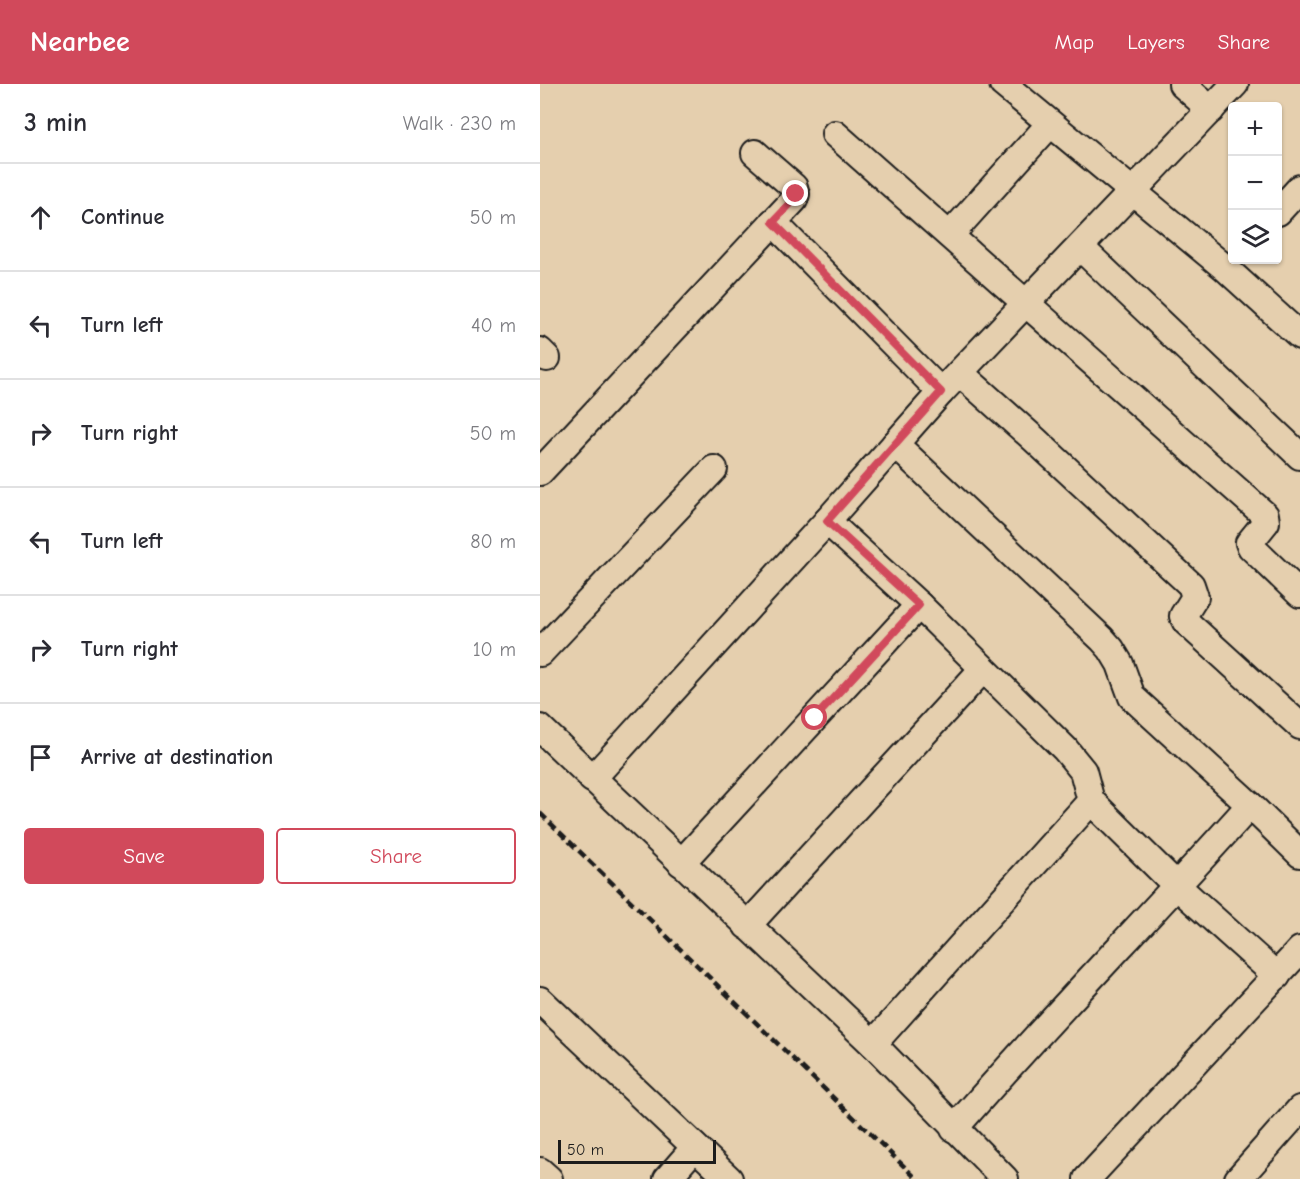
<!DOCTYPE html>
<meta charset="utf-8">
<style>
:root{--surface:#fff;--page:#f7f7f7;--text:#2b2b33;--muted:#7c7c81;--line:#e1e1e2;--accent:#d1495b}
body{margin:0;font-family:"Comic Neue",sans-serif;background:var(--page);color:var(--text)}
.controls{position:absolute;right:18px;top:18px;display:grid;overflow:hidden;border-radius:6px;box-shadow:0 2px 4px #0004}
.controls button{width:54px;height:54px;display:grid;place-items:center;padding:0;border:0;border-bottom:2px solid var(--line);background:var(--surface);color:var(--text);font:30px sans-serif}
.scale{position:absolute;left:18px;bottom:15px;width:158px;box-sizing:border-box;padding-left:6px;border:3px solid #1c1c1c;border-top:0;font-size:16px;line-height:21px;white-space:nowrap;color:#1c1c1c;-webkit-text-stroke:4px #e5cfae;paint-order:stroke}
.stop{position:absolute;width:18px;height:18px;margin:-14px;border:4px solid #d1495b;border-radius:50%;background:#fff}
.stop.end{background:#d1495b;border-color:#fff;box-shadow:0 2px 6px #0008}
.list{margin:0;padding:0;list-style:none}
h2{display:flex;justify-content:space-between;align-items:center;height:78px;margin:0;padding:0 24px;font-size:26px}
h2 small{font-size:20px;font-weight:400;color:var(--muted)}
.list li{display:grid;grid-template-columns:39px 1fr auto;gap:18px;align-items:center;box-sizing:border-box;height:108px;padding:0 24px;border-top:2px solid var(--line)}
.list b{display:block;font-size:22px;white-space:nowrap}
.list em{font-size:20px;font-style:normal;color:var(--muted)}
.actions{display:flex;gap:12px;padding:18px 24px}
.actions a{flex:1;padding:14px 0;border:2px solid var(--accent);border-radius:6px;text-align:center;font-size:21px;color:var(--accent)}
.actions .main{background:var(--accent);color:#fff}
.icon{flex:none;width:33px;height:33px;fill:none;stroke:currentColor;stroke-width:2;stroke-linecap:round;stroke-linejoin:round}
.map{position:relative;flex:none;width:760px;height:1095px;overflow:hidden}
header{display:flex;align-items:center;gap:36px;box-sizing:border-box;height:84px;padding:0 30px;background:var(--accent);color:#fff}
header strong{font-size:28px}
nav{display:flex;gap:33px;margin-inline-start:auto;font-size:21px}
main{display:flex}
aside{flex:1;background:var(--surface)}
.map>svg:first-child{display:block}
.lines{fill:none;stroke-linecap:round;stroke-linejoin:round}
.street-casing{stroke:#1c1c1c;stroke-width:30}
.street{stroke:#e5cfae;stroke-width:26}
.rail{stroke:#1c1c1c;stroke-width:4.5;stroke-dasharray:9 4.5;stroke-linecap:butt}
.route{stroke:#d1495b;stroke-width:8}
</style>
<header>
<strong>Nearbee</strong>
<nav><a>Map</a><a>Layers</a><a>Share</a></nav>
</header>
<main>
<aside>
<h2>3 min<small>Walk · 230 m</small></h2>
<ul class="list">
<li><svg class="icon" aria-label="ahead" viewBox="0 0 24 24"><path d="M12 20V5M6 11l6-6 6 6"/></svg><div><b>Continue</b></div><em>50 m</em></li>
<li><svg class="icon" aria-label="left" viewBox="0 0 24 24"><path d="M17 20v-9H6M10 6l-5 5 5 5"/></svg><div><b>Turn left</b></div><em>40 m</em></li>
<li><svg class="icon" aria-label="right" viewBox="0 0 24 24"><path d="M7 20v-9h11M14 6l5 5-5 5"/></svg><div><b>Turn right</b></div><em>50 m</em></li>
<li><svg class="icon" aria-label="left" viewBox="0 0 24 24"><path d="M17 20v-9H6M10 6l-5 5 5 5"/></svg><div><b>Turn left</b></div><em>80 m</em></li>
<li><svg class="icon" aria-label="right" viewBox="0 0 24 24"><path d="M7 20v-9h11M14 6l5 5-5 5"/></svg><div><b>Turn right</b></div><em>10 m</em></li>
<li><svg class="icon" aria-label="arrive" viewBox="0 0 24 24"><path d="M6 21V4h12l-3 4 3 4H6"/></svg><div><b>Arrive at destination</b></div></li>
</ul>
<div class="actions"><a class="main">Save</a><a>Share</a></div>
</aside>
<div class="map">
<svg width="760" height="1095" viewBox="0 0 760 1095">
<rect width="100%" height="100%" fill="#e5cfae"/>
<filter id="ink" filterUnits="userSpaceOnUse"><feTurbulence type="fractalNoise" baseFrequency=".0167" numOctaves="2"/><feDisplacementMap in="SourceGraphic" scale="12" xChannelSelector="R" yChannelSelector="G"/><feConvolveMatrix kernelMatrix="1 2 1 2 8 2 1 2 1" color-interpolation-filters="sRGB"/></filter>
<g filter="url(#ink)">
<g class="lines">
<g class="street-casing">
<g id="street">
<polyline points="463,0 684,183 760,252"/>
<polyline points="642,0 671,26"/>
<polyline points="295,50 725,431 726,438 709,459 711,463 760,510"/>
<polyline points="738,128 760,104"/>
<polyline points="233,138 401,308"/>
<polyline points="410,151 510,40"/>
<polyline points="540,163 760,372"/>
<polyline points="0,267 7,274"/>
<polyline points="420,289 494,355 651,501 655,513 643,532 646,538 760,642"/>
<polyline points="355,360 562,555 571,565 580,580 592,613 710,721 760,770"/>
<polyline points="0,388 254,116 256,110 254,103 215,69"/>
<polyline points="287,437 379,521 525,665 543,687 551,717"/>
<polyline points="0,569 174,385"/>
<polyline points="0,644 333,960"/>
<polyline points="52,695 287,437 401,308 695,0"/>
<polyline points="141,779 379,521"/>
<polyline points="207,842 443,585"/>
<polyline points="0,916 189,1095"/>
<path d="M414,1045C510,934 613,830 710,721"/>
<polyline points="0,1087 9,1095"/>
<polyline points="127,1095 155,1063"/>
<polyline points="465,1095 333,960 551,717 638,803 737,892"/>
<polyline points="547,1095 760,866"/>
<polyline points="698,1095 760,1025"/>
</g>
</g>
<use href="#street" class="street"/>
<polyline class="rail" points="0,729 377,1095"/>
</g>
</g>
<g class="lines" filter="url(#ink)">
<polyline class="route" points="256,110 254,116 233,138 401,308 287,437 379,521 275,634"/>
</g>
</svg>
<div class="controls">
<button>+</button>
<button>−</button>
<button><svg class="icon" aria-label="layers" viewBox="0 0 24 24"><path d="M12 4l9 5-9 5-9-5zM3 14l9 5 9-5"/></svg></button>
</div>
<div class="scale">50 m</div>
<div class="stop" style="left:275px;top:634px"></div>
<div class="stop end" style="left:256px;top:110px"></div>
</div>
</main>
